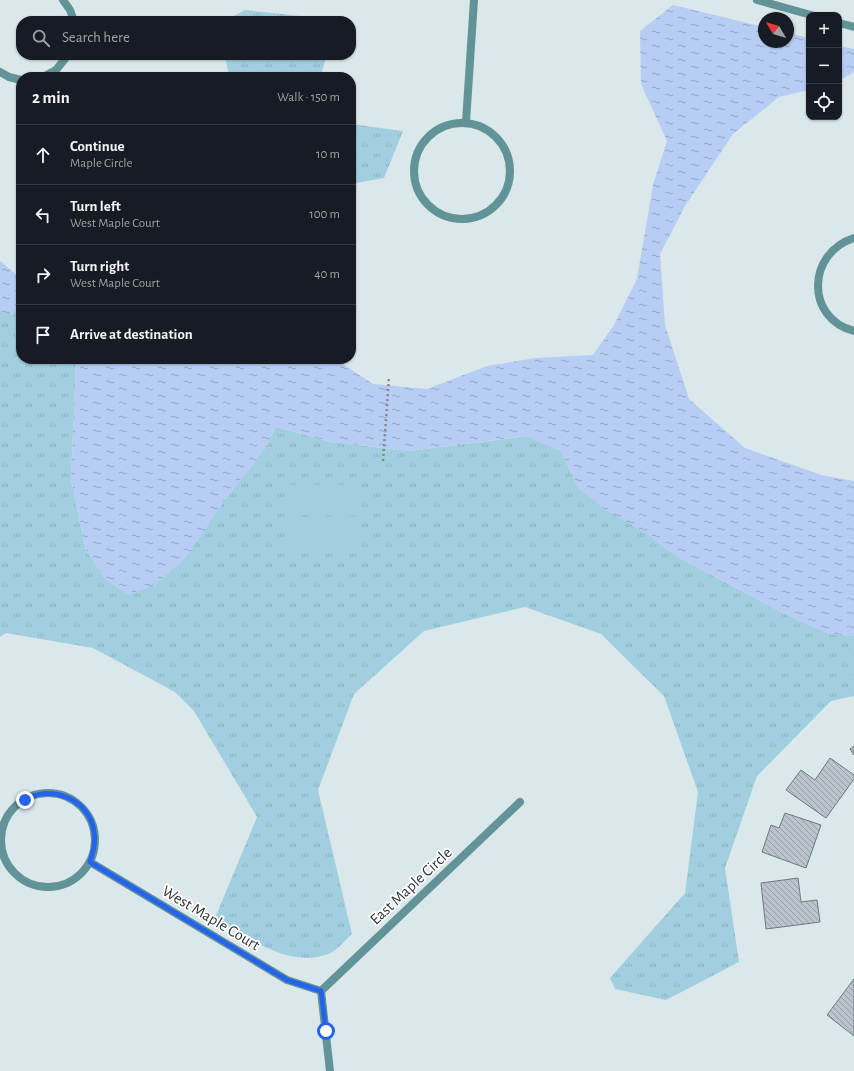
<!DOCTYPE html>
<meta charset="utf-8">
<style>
:root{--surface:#171b24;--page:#242831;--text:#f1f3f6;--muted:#9ea1a6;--line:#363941}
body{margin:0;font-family:"Alegreya Sans",sans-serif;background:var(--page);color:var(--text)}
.controls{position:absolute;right:12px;top:12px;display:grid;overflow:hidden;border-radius:8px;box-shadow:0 1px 3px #0004}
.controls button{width:36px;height:36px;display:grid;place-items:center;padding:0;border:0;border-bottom:1px solid var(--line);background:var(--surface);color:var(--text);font:20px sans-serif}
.compass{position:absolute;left:758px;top:12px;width:36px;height:36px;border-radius:50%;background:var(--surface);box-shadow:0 1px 3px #0004;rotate:308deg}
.stop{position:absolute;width:12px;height:12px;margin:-9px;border:3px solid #2563eb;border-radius:50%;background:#fff}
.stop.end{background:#2563eb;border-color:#fff;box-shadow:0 1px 4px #0008}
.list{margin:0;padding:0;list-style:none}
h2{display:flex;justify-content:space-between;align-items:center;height:52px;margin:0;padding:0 16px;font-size:17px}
h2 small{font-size:13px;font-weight:400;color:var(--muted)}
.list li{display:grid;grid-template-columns:26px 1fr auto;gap:12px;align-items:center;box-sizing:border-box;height:60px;padding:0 16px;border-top:1px solid var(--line)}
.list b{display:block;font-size:15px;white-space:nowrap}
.list p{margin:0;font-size:13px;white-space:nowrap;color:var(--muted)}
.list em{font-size:13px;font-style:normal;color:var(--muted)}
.icon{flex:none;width:22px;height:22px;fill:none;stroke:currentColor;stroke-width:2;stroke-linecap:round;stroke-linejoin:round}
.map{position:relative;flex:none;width:854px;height:1071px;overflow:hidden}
.search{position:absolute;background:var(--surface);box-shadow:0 1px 3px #0004;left:16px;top:16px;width:340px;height:44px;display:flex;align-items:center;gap:10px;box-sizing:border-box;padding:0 14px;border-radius:16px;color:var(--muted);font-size:15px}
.panel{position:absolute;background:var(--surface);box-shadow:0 1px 3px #0004;left:16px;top:72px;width:340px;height:292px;border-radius:16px}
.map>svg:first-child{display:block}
.grass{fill:url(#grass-tufts)}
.garden{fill:#a2cfdf}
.water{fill:url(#water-ripples)}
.building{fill:url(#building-back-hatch);stroke:#6f787f}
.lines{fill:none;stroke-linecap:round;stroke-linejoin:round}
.path{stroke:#7f888b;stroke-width:2.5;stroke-dasharray:2 3;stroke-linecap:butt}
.minor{stroke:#629497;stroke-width:8}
.route{stroke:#2563eb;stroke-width:5}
.labels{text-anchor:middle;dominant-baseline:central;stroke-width:3.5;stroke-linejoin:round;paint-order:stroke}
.street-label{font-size:16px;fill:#2f3436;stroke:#fff}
</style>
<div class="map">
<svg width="854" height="1071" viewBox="0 0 854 1071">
<defs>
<pattern id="grass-tufts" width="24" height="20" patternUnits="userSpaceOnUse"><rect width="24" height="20" fill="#a2cfdf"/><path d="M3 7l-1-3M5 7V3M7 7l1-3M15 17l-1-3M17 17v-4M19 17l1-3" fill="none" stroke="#8cb2c0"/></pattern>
<pattern id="water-ripples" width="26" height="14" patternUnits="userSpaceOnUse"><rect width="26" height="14" fill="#b7cdf3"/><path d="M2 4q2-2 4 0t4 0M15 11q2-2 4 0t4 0" fill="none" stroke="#95a7c6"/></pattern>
<pattern id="building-back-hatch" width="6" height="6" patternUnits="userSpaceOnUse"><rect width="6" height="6" fill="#bac4cc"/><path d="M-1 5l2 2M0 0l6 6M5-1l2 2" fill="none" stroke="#98a0a6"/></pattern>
</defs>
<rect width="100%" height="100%" fill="#dae7eb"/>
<g class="grass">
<polygon points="245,10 337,20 225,21"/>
<polygon points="225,55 327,55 320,77 229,77"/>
<polygon points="351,124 403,131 384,178 351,184"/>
<path d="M0,261L21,279V359H76L71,480L86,550L107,581L225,500L264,450L276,427L331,442L409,451L527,436L561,451L579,489L649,535L676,556L785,614L830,634L854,636V696L831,701L757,776L725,868L739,962L666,1000L615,989L610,978L685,893L698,792L664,696L601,634L525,607L424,631L354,694L318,790L352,934C345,940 337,951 328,954C288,969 248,937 215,918L257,817L194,711L175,692L93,648L6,633L0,637Z"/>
</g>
<g class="garden">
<polygon points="289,485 356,485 356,516 289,515"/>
<polygon points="289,522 356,522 356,553 289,552"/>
</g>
<g class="water">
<polygon points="673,5 764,27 764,42 788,42 788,33 809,38 809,90 779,97 733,134 685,206 660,254 665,325 689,399 745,448 821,475 854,481 854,636 830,634 785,614 676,556 649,535 607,511 579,489 561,451 526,436 409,451 331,442 276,427 264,450 225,500 186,558 155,585 129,595 107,581 86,550 71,480 76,359 335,359 373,384 427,389 487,366 536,358 593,355 614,325 637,279 653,185 667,141 641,84 640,31"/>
<polygon points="839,46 854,49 854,72 839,81"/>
<polygon points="0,261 21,279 21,307 12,315 0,311"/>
</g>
<g class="building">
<polygon points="854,746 854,755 850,749"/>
<polygon points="830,758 854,775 854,779 826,818 786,790 801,770 815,780"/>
<polygon points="785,813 821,825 806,868 762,852 771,825 779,828"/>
<polygon points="798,878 801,902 817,900 820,922 766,929 761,883"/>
<polygon points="854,979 854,1036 827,1015"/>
</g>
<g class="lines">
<polyline class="path" points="383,461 389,377"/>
<g class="minor">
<polyline points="63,0 70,10 74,21"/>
<polyline points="757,0 811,15"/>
<polyline points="839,23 854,27"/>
<polyline points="0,72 9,77 21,80"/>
<polyline points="43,77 56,70 68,55"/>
<polyline points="466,122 474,0"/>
<circle cx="462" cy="171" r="48"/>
<path d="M854,238C807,253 805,318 854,331"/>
<circle cx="48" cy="840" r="47"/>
<polyline points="90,862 287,980 321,991"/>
<polyline points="321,991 520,802"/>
<polyline points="321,991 330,1071"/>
</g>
</g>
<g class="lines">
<path class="route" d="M25,800C51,784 90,799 94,832C96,843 93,852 90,862L287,980L321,991L326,1031"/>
</g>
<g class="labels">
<g class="street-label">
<text transform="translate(411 886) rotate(-43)">East Maple Circle</text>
<text transform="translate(211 918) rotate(31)">West Maple Court</text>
</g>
</g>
</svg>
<div class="controls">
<button>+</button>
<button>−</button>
<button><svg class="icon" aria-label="locate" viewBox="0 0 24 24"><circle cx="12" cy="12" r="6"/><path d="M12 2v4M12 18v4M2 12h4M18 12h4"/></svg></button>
</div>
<svg class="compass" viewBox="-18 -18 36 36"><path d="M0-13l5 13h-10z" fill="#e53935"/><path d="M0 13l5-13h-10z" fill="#9ea1a6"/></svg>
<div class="stop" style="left:326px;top:1031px"></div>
<div class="stop end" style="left:25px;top:800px"></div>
<div class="search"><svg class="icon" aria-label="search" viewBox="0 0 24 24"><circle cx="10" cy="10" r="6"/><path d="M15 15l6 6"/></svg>Search here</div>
<section class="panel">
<h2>2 min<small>Walk · 150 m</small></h2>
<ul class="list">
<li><svg class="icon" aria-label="ahead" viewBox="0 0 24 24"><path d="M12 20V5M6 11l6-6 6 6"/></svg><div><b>Continue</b><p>Maple Circle</p></div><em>10 m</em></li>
<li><svg class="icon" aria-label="left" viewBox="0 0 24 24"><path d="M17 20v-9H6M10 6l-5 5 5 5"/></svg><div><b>Turn left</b><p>West Maple Court</p></div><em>100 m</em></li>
<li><svg class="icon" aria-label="right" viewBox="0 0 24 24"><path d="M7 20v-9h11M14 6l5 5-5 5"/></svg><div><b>Turn right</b><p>West Maple Court</p></div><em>40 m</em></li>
<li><svg class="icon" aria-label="arrive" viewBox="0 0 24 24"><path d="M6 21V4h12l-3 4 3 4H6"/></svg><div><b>Arrive at destination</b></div></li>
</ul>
</section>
</div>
